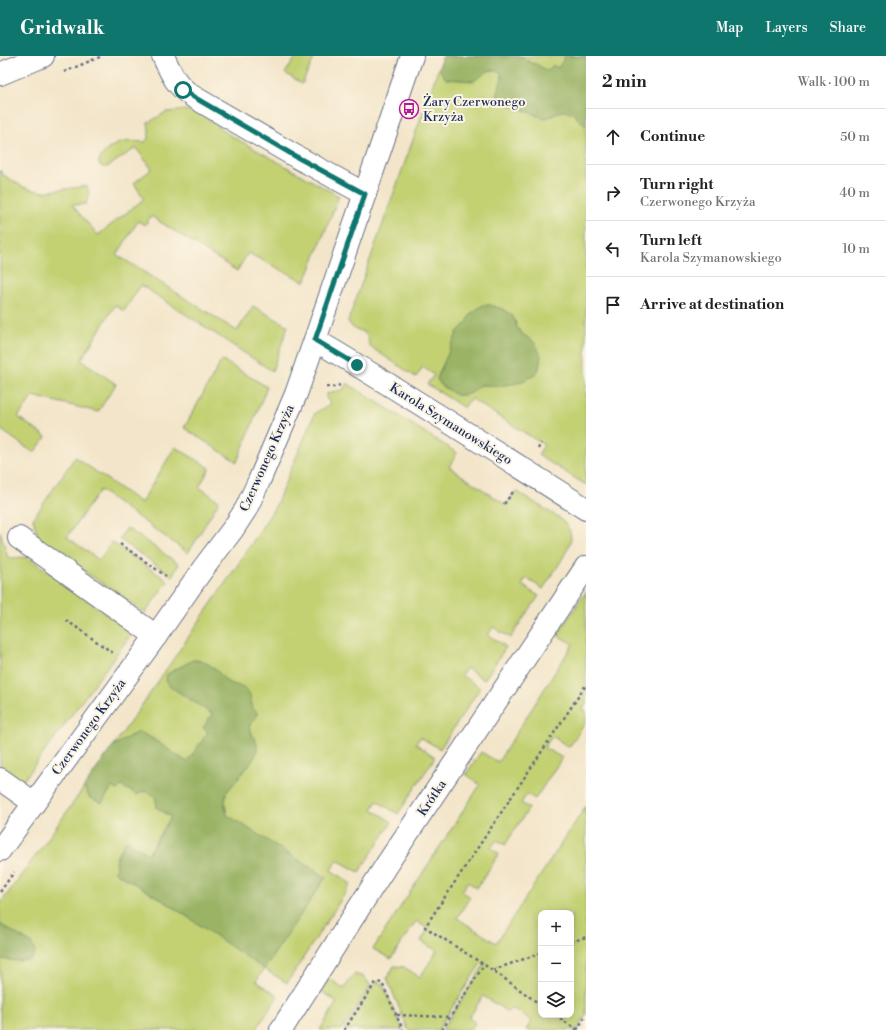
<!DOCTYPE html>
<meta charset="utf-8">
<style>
:root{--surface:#fff;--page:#f2f2f2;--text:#202124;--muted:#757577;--line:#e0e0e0;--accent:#0f766e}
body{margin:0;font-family:"Libre Bodoni",serif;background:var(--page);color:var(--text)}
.controls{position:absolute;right:12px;bottom:12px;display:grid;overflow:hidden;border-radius:8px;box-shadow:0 2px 10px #0003}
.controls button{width:36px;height:36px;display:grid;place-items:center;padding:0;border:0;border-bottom:1px solid var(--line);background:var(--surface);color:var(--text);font:20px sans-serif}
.stop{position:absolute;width:12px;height:12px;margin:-9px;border:3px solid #0f766e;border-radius:50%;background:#fff}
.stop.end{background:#0f766e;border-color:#fff;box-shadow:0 1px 4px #0008}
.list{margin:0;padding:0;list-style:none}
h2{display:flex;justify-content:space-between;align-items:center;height:52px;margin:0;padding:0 16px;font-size:17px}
h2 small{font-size:13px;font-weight:400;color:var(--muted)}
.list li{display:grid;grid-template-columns:26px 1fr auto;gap:12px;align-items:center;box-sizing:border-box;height:56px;padding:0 16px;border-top:1px solid var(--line)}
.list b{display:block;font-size:15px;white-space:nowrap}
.list p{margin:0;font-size:13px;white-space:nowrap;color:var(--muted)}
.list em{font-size:13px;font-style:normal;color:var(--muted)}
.icon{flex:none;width:22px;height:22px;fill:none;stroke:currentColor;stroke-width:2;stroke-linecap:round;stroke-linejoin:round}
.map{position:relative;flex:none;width:586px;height:974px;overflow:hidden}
header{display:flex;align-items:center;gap:24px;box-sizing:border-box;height:56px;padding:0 20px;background:var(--accent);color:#fff}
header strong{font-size:19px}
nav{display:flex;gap:22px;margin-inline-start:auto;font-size:14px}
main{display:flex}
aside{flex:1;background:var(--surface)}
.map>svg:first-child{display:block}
.green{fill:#c3d173;stroke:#6f8068;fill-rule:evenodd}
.forest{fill:#9ab365;stroke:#5a7162}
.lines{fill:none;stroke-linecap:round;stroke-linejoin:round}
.minor-casing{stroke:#676f83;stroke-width:24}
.path{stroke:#676f83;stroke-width:2.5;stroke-dasharray:3 3;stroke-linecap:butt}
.minor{stroke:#fff;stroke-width:22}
.route{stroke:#0f766e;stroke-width:5}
.labels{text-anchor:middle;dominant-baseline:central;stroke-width:4;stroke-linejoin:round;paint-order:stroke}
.poi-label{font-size:13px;fill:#1b2f5e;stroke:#fcf5e5;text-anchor:start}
.street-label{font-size:13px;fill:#1b2f5e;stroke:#fcf5e5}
</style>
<header>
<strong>Gridwalk</strong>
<nav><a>Map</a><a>Layers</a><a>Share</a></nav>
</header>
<main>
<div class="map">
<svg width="586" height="974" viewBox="0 0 586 974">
<rect width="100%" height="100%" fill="#fcf5e5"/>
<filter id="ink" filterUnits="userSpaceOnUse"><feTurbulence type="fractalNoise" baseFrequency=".025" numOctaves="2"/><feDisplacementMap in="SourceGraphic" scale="8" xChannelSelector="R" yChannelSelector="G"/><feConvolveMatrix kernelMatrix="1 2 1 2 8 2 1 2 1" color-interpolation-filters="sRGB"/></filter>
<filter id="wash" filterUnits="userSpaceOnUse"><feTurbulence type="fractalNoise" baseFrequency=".012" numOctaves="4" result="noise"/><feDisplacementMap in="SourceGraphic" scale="16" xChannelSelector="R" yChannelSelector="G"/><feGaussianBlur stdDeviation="0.9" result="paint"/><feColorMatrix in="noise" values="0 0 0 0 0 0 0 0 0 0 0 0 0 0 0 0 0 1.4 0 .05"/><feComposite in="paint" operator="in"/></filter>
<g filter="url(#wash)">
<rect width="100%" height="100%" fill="#f3e5c9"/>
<g class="green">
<polygon points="297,0 315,0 302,28 285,17"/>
<path d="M443,0H586V429L538,399L544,389L478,347L471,342L464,352L427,328L434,319L423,311L416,321L369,290C368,268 355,280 348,265Z"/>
<path d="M187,54L203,59L228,78L339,140L305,226L248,197L237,215L151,160L145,169L138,165L117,199L237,275L253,250L288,270L272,315L141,229L124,255L115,249L81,304L116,328L98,356L33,340L18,361L46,381L34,397L0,373V114L2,118L23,131L42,136L87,130L89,138L86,148L72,149L98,179L144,143L134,127L152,113L136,92L107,111H102L99,108C99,102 102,99 106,95C119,84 129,85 145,86C151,81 149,74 148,67L166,56Z"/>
<polygon points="222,304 267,331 237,406 184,372"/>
<path d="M347,327L457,397L449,411L506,449L516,435L561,463C566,468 571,474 571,482C570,495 550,521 543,533L526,522L522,529L539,540L510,582L493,571L488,579L506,591L484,624L467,612L461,619L480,632L440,693L420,681L416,688L435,701L398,758L377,745L372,753L392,766L359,816L337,804L331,814L351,828L287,927L264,913L256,925L278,940L256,974H0V848L42,791L140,652L239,507L275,451L315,357L331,348L326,342L327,338L331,336L343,334Z"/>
<polygon points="175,391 210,412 199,431 219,445 195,486 188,497 100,434 67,481 99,504 112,486 168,525 145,557 39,484 33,463 75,401 141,447"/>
<polygon points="127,472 179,508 172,520 119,483"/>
<polygon points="0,475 8,502 28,501 132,577 23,725 0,709"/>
<path d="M586,536V648L583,653L586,655V666L569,691L552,680L544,692L554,697L562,702L535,743L527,738L521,747L529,752L505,789L497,784L491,792L499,798L477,832L468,826L462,835L470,841L457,862L496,887L586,750V959L577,974H526L532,965L512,952L508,956L483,940L469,962L475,967L470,974H442L484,909L481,907L438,974H408L387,922L394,910L404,911L420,921L437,895L421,885L428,873L416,865L391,903L373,893L480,729L466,718L481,696L498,706L573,588L557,579ZM541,857H571V959H541Z"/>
<polygon points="354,918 364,921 371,930 341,974 320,974 337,946 318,933 324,924 330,923 344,933"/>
<polygon points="376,926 382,927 403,974 344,974"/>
</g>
<g class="forest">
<polygon points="443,0 520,0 533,8 534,7 548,15 553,9 558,12 565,1 564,0 586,0 586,70 572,57 565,55 558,56 552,60 544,62 501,46 498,42 498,37 500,28 502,22 501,16 492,14 488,15 474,25 446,23 439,13"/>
<polygon points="483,249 490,249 502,253 512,259 515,265 517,271 521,277 535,287 541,300 539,313 535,319 518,327 498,330 481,329 471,337 464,339 456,339 441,329 437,323 440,315 458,275 468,265 470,259 476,254"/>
<path d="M193,604C204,604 213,610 220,618C222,620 224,623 226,625C232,629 243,629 248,636C253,641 249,652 258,657L249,671L257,688V696L253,704L226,737L225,748L227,759L326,821L264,913L167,847L115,816L117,800L126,784L148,798L171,761L156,751L157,749L155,741L146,735L139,737L138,739L121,730L117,734L112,731L102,747L90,742L84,731L113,690L132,679L140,676L153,683L187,706L208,676L203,672L212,658L168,629L166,623L167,618Z"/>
<polygon points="0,868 31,887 35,896 34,899 32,902 28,904 18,905 0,903"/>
</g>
</g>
<g filter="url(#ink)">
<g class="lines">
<g class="minor-casing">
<g id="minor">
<path d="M163,0C172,19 175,28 192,40L295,100L365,138"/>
<polyline points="0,18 43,0"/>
<path d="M315,284C407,338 496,396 586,453"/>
<polyline points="19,482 156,580"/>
<polyline points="0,723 34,747"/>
<polyline points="0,794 156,580 202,514 233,473 246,453 259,425 296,338 317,278 412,0"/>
<polyline points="281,974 387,808 586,511"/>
</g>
</g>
<g class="path">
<polyline points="64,16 102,0"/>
<polyline points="326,331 335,331 340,329"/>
<polyline points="538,393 541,387"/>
<polyline points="504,448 513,436"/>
<polyline points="120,488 166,520"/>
<polyline points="66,564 113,597"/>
<polyline points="0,836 14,816"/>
<polyline points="571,886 586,881"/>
<polyline points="493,914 541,897"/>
<polyline points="541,949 494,915 425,871 586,629"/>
<polyline points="397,959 450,961"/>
<polyline points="555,959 577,974"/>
<polyline points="344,974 376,926 382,927 403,974"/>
<polyline points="442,974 484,909 485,909"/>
<polyline points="577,974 586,959"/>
</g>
<use href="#minor" class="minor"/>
</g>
</g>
<g class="lines" filter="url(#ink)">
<polyline class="route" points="183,34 192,40 295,100 365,138 315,284 357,309"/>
</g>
<defs>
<g id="bus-ring" transform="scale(1)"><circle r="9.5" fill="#fcf5e5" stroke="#b5179e" stroke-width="1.5"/><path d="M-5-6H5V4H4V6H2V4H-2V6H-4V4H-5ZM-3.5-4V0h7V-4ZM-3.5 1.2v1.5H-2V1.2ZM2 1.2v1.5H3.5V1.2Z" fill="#b5179e"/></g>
</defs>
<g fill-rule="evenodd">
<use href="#bus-ring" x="409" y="53"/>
</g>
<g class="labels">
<g class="poi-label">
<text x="423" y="46">Żary Czerwonego<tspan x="423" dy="15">Krzyża</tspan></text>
</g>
<g class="street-label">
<text transform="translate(451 368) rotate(32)">Karola Szymanowskiego</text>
<text transform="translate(267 402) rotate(-66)">Czerwonego Krzyża</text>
<text transform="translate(89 671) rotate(-54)">Czerwonego Krzyża</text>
<text transform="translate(432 742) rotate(-56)">Krótka</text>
</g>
</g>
</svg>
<div class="controls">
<button>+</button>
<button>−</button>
<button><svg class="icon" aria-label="layers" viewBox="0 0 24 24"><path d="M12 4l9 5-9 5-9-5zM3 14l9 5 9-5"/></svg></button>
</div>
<div class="stop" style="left:183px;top:34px"></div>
<div class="stop end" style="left:357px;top:309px"></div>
</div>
<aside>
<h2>2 min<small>Walk · 100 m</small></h2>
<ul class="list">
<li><svg class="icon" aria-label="ahead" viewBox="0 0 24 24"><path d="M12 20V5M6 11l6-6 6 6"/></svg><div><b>Continue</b></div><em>50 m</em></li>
<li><svg class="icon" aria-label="right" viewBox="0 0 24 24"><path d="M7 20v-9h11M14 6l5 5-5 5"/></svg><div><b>Turn right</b><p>Czerwonego Krzyża</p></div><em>40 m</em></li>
<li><svg class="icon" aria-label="left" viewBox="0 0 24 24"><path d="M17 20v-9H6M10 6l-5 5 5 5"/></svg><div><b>Turn left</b><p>Karola Szymanowskiego</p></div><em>10 m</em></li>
<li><svg class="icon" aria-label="arrive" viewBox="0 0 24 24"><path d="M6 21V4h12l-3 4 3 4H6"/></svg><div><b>Arrive at destination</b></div></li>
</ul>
</aside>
</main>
